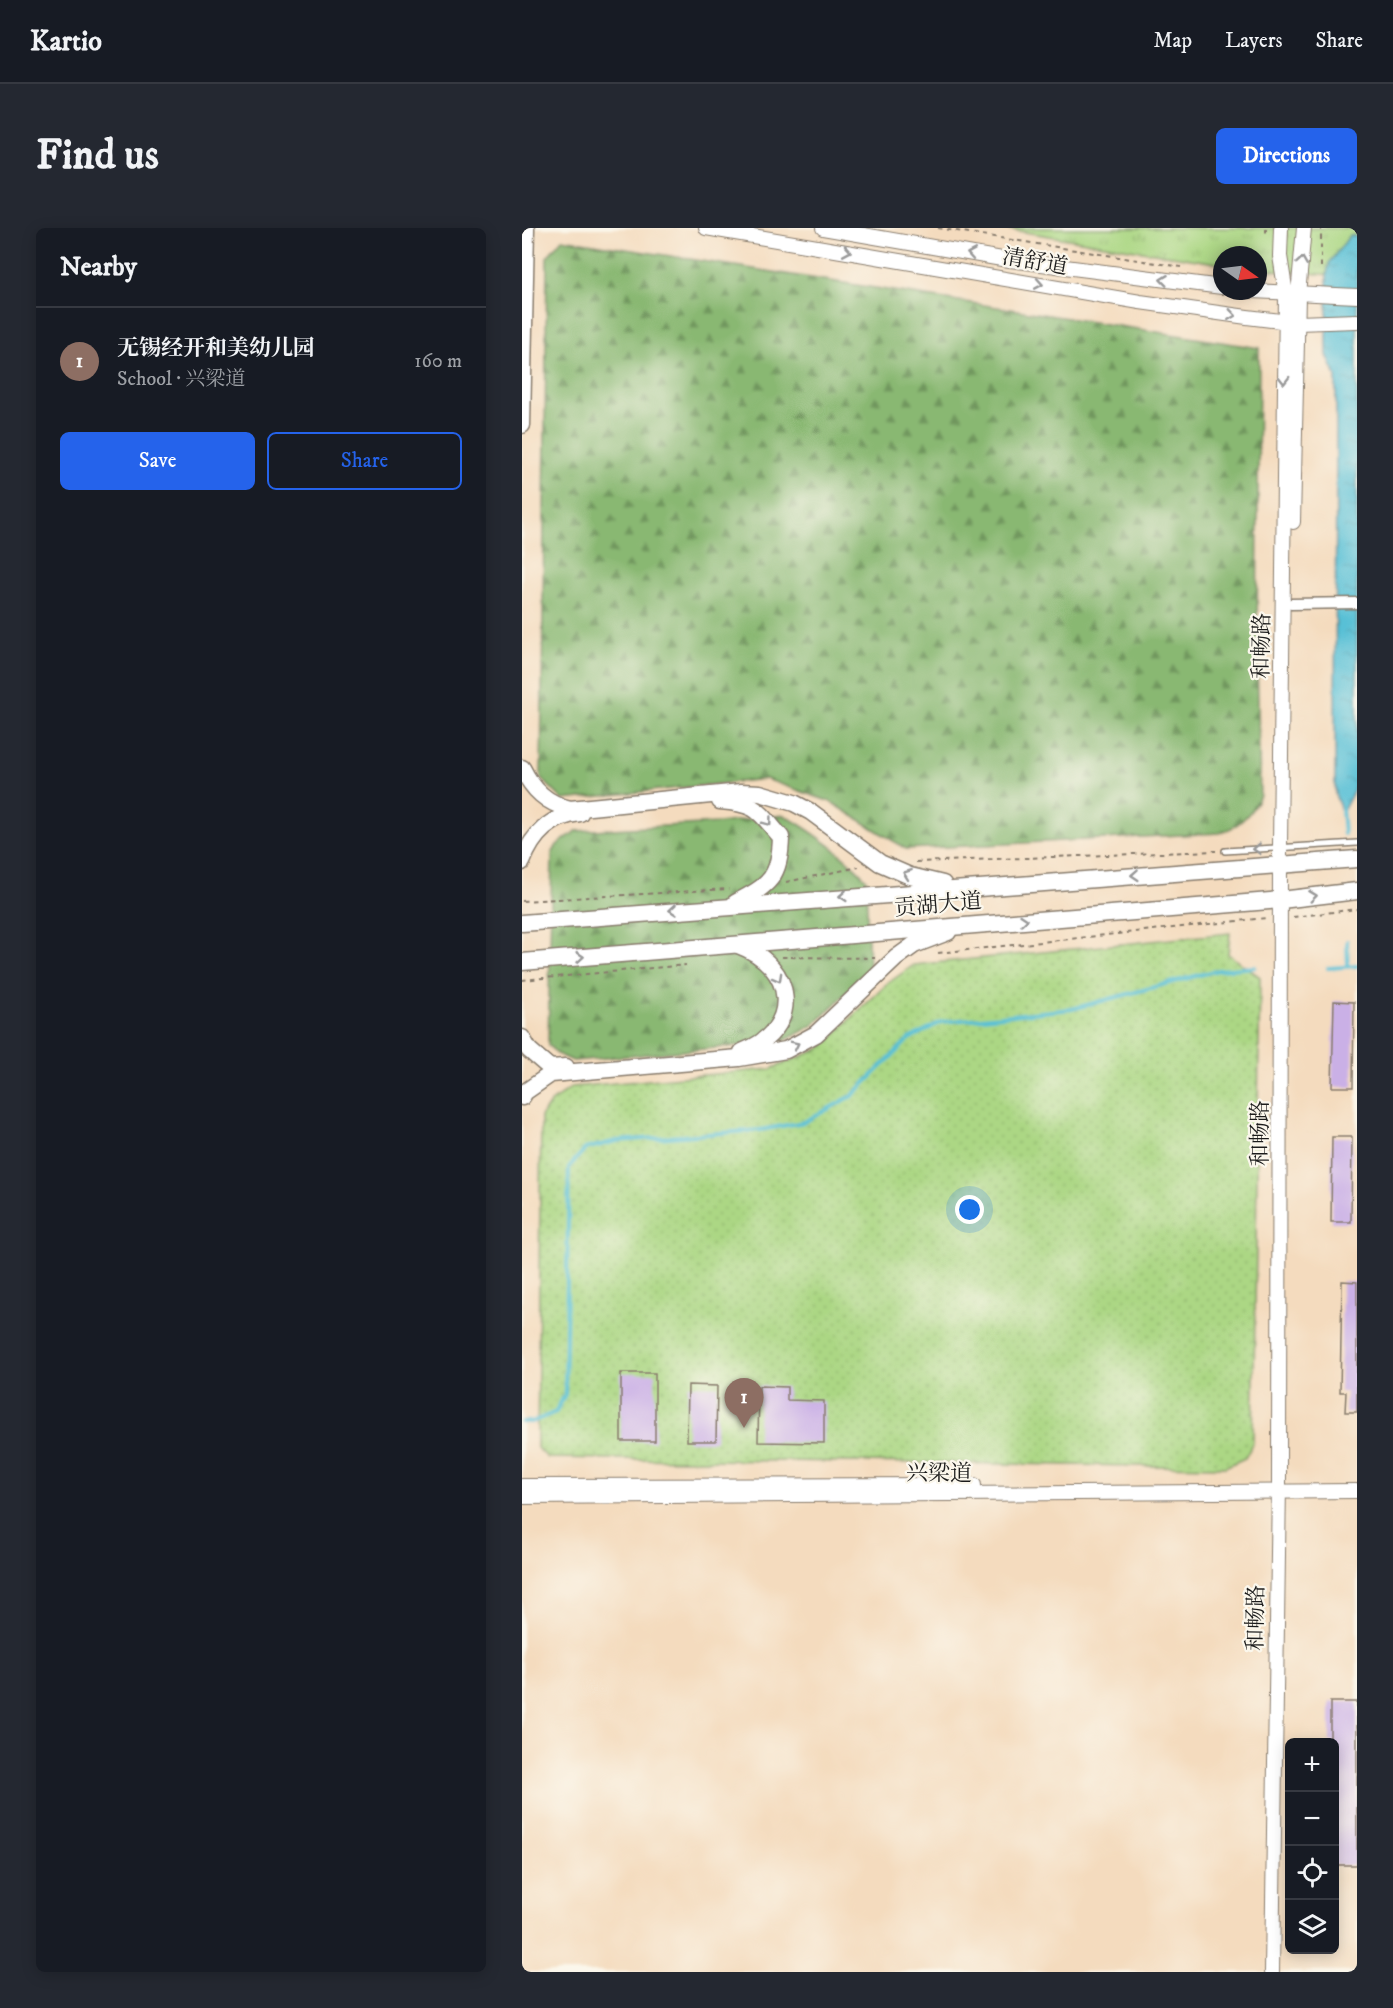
<!DOCTYPE html>
<meta charset="utf-8">
<style>
:root{--surface:#171b24;--page:#242831;--text:#f1f3f6;--muted:#9ea1a6;--line:#363941;--accent:#2563eb}
body{margin:0;font-family:"IM FELL DW Pica","Noto Serif SC",serif;background:var(--page);color:var(--text)}
.controls{position:absolute;right:18px;bottom:18px;display:grid;overflow:hidden;border-radius:9px;box-shadow:0 3px 15px #0003}
.controls button{width:54px;height:54px;display:grid;place-items:center;padding:0;border:0;border-bottom:2px solid var(--line);background:var(--surface);color:var(--text);font:30px sans-serif}
.compass{position:absolute;left:691px;top:18px;width:54px;height:54px;border-radius:50%;background:var(--surface);box-shadow:0 3px 15px #0003;rotate:104deg}
.you{position:absolute;left:448px;top:982px;width:21px;height:21px;margin:-15px;border:4px solid #fff;border-radius:50%;background:#1a73e8;box-shadow:0 0 0 9px #1a73e833}
.badge{display:grid;place-items:center;width:39px;height:39px;border-radius:50%;background:var(--accent);color:#fff;font-size:20px;font-weight:700}
.pin{position:absolute;translate:-50% -50px;filter:drop-shadow(0 2px 3px #0008)}
.pin::after{content:'';position:absolute;top:32px;width:21px;height:18px;background:inherit;clip-path:polygon(0 0,100% 0,50% 100%)}
.list{margin:0;padding:0;list-style:none}
h2{display:flex;justify-content:space-between;align-items:center;height:78px;margin:0;padding:0 24px;font-size:26px}
h2 small{font-size:20px;font-weight:400;color:var(--muted)}
.list li{display:grid;grid-template-columns:39px 1fr auto;gap:18px;align-items:center;box-sizing:border-box;height:108px;padding:0 24px;border-top:2px solid var(--line)}
.list b{display:block;font-size:22px;white-space:nowrap}
.list p{margin:0;font-size:20px;white-space:nowrap;color:var(--muted)}
.list em{font-size:20px;font-style:normal;color:var(--muted)}
.actions{display:flex;gap:12px;padding:18px 24px}
.actions a{flex:1;padding:14px 0;border:2px solid var(--accent);border-radius:9px;text-align:center;font-size:21px;color:var(--accent)}
.actions .main{background:var(--accent);color:#fff}
.icon{flex:none;width:33px;height:33px;fill:none;stroke:currentColor;stroke-width:2;stroke-linecap:round;stroke-linejoin:round}
.map{position:relative;flex:none;width:835px;height:1744px;overflow:hidden;border-radius:9px}
header{display:flex;align-items:center;gap:36px;box-sizing:border-box;height:84px;padding:0 30px;background:var(--surface);border-bottom:2px solid var(--line)}
header strong{font-size:28px}
nav{display:flex;gap:33px;margin-inline-start:auto;font-size:21px}
.intro{display:flex;align-items:center;justify-content:space-between;box-sizing:border-box;height:144px;padding:0 36px}
h1{margin:0;font-size:42px}
.button{padding:15px 27px;border-radius:9px;background:var(--accent);color:#fff;font-size:21px;font-weight:700}
main{display:flex;gap:36px;padding:0 36px}
aside{flex:1;background:var(--surface);border-radius:9px;box-shadow:0 3px 15px #0003}
.map>svg:first-child{display:block}
.grass{fill:url(#grass-dots);stroke:#647a50;stroke-width:1.5}
.forest{fill:url(#forest-firs);stroke:#526a47;stroke-width:1.5}
.park{fill:url(#park-tufts);stroke:#647a50;stroke-width:1.5}
.water{fill:url(#water-ripples);stroke:#3a6e79;stroke-width:1.5}
.lines{fill:none;stroke-linecap:round;stroke-linejoin:round}
.stream{stroke:#59c0d6;stroke-width:4}
.building{fill:#cab0e6}
.service-casing{stroke:#887c6d;stroke-width:8}
.minor-casing{stroke:#887c6d;stroke-width:13}
.tertiary-casing{stroke:#887c6d;stroke-width:16}
.primary-casing{stroke:#887c6d;stroke-width:19}
.path{stroke:#887c6d;stroke-width:2;stroke-dasharray:4.5 4.5;stroke-linecap:butt}
.service{stroke:#fff;stroke-width:5}
.minor{stroke:#fff;stroke-width:10}
.tertiary{stroke:#fff;stroke-width:14}
.primary{stroke:#fff;stroke-width:16}
.oneway{stroke:#999}
.labels{text-anchor:middle;dominant-baseline:central;stroke-width:4.5;stroke-linejoin:round;paint-order:stroke}
.street-label{font-size:22px;fill:#1c1c1c;stroke:#fbf7ec}
</style>
<header>
<strong>Kartio</strong>
<nav><a>Map</a><a>Layers</a><a>Share</a></nav>
</header>
<div class="intro"><h1>Find us</h1><a class="button">Directions</a></div>
<main>
<aside>
<h2>Nearby<small></small></h2>
<ul class="list">
<li><span class="badge" style="background:#8d6e63">1</span><div><b>无锡经开和美幼儿园</b><p>School · 兴梁道</p></div><em>160 m</em></li>
</ul>
<div class="actions"><a class="main">Save</a><a>Share</a></div>
</aside>
<div class="map">
<svg width="835" height="1744" viewBox="0 0 835 1744">
<defs>
<pattern id="grass-dots" width="8" height="8" patternUnits="userSpaceOnUse" patternTransform="scale(1.5)"><rect width="8" height="8" fill="#acd784"/><path d="M2 2h.1M6 6h.1" fill="none" stroke="#93b871" stroke-width="1.8" stroke-linecap="round"/></pattern>
<pattern id="forest-firs" width="22" height="20" patternUnits="userSpaceOnUse" patternTransform="scale(1.5)"><rect width="22" height="20" fill="#89b872"/><path d="M5 1l3.5 6h-7zM16 11l3.5 6h-7z" fill="#6f955d"/></pattern>
<pattern id="park-tufts" width="24" height="20" patternUnits="userSpaceOnUse" patternTransform="scale(1.5)"><rect width="24" height="20" fill="#acd784"/><path d="M3 7l-1-3M5 7V3M7 7l1-3M15 17l-1-3M17 17v-4M19 17l1-3" fill="none" stroke="#93b871"/></pattern>
<pattern id="water-ripples" width="26" height="14" patternUnits="userSpaceOnUse" patternTransform="scale(1.5)"><rect width="26" height="14" fill="#59c0d6"/><path d="M2 4q2-2 4 0t4 0M15 11q2-2 4 0t4 0" fill="none" stroke="#4da4b7"/></pattern>
</defs>
<rect width="100%" height="100%" fill="#fbf7ec"/>
<filter id="ink" filterUnits="userSpaceOnUse"><feTurbulence type="fractalNoise" baseFrequency=".0167" numOctaves="2"/><feDisplacementMap in="SourceGraphic" scale="12" xChannelSelector="R" yChannelSelector="G"/><feConvolveMatrix kernelMatrix="1 2 1 2 8 2 1 2 1" color-interpolation-filters="sRGB"/></filter>
<filter id="wash" filterUnits="userSpaceOnUse"><feTurbulence type="fractalNoise" baseFrequency=".008" numOctaves="4" result="noise"/><feDisplacementMap in="SourceGraphic" scale="24" xChannelSelector="R" yChannelSelector="G"/><feGaussianBlur stdDeviation="1.35" result="paint"/><feColorMatrix in="noise" values="0 0 0 0 0 0 0 0 0 0 0 0 0 0 0 0 0 1.4 0 .05"/><feComposite in="paint" operator="in"/></filter>
<g filter="url(#wash)">
<rect width="100%" height="100%" fill="#f4dbbe"/>
<polygon class="grass" points="708,705 706,726 738,749 731,1215 723,1230 703,1239 26,1230 15,1220 19,889 28,875 50,859 249,841 297,821 366,755 392,737"/>
<g class="forest">
<path d="M40,11L737,120L735,430L738,567C730,586 718,598 698,605L384,621L309,574L244,551L41,572L19,550L25,29Z"/>
<path d="M262,587C293,605 320,624 344,651L347,742L292,797L260,814L51,833L35,826L26,817L30,626L35,617L54,603L197,595Z"/>
</g>
<polygon class="park" points="478,0 835,0 835,49 736,41 736,27 700,27 700,36"/>
<polygon class="water" points="828,7 835,9 835,549 832,562 820,585 813,566 814,148 805,127 805,46 807,35"/>
<g class="lines">
<g class="stream">
<polyline points="820,581 822,606"/>
<polyline points="825,713 826,737"/>
<polyline points="806,740 835,738"/>
<polyline points="0,1194 10,1194 34,1184 43,1166 47,939 63,921 95,913 238,902 282,894 330,868 387,811 419,794 550,781 696,742 733,739"/>
</g>
</g>
<g id="blocks">
<g class="building">
<polygon points="812,773 832,774 831,859 810,859"/>
<polygon points="810,909 830,909 829,994 809,994"/>
<polygon points="820,1053 835,1054 835,1184 823,1184 824,1164 818,1164"/>
<rect x="99" y="1145" width="34" height="68"/>
<polygon points="166,1157 195,1158 194,1213 165,1213"/>
<polygon points="237,1158 265,1159 265,1172 302,1173 302,1215 236,1214"/>
<polygon points="808,1474 835,1474 835,1637 812,1637 812,1514 808,1514"/>
</g>
</g>
</g>
<g filter="url(#ink)">
<use href="#blocks" fill-opacity="0" stroke="#887c6d" stroke-width="1.5"/>
<g class="lines">
<g class="service-casing">
<polyline id="service" points="703,623 835,615"/>
</g>
<g class="minor-casing">
<polyline id="minor" points="769,376 835,375"/>
</g>
<g class="tertiary-casing">
<g id="tertiary">
<polyline points="184,0 618,74 725,89 775,95 835,93"/>
<polyline points="301,0 480,31 700,59"/>
<polyline points="730,63 835,68"/>
<polyline points="771,294 776,67 782,0"/>
<polyline points="0,1258 452,1257"/>
<polyline points="0,1269 835,1263"/>
<polyline points="750,1744 757,1256 758,620 764,66 758,28 759,0"/>
</g>
</g>
<g class="primary-casing">
<g id="primary">
<polyline points="0,197 4,0"/>
<path d="M0,540C11,562 24,575 48,581L219,564L238,565L272,575L289,584L358,635L388,648L421,656"/>
<path d="M198,573C237,576 236,583 259,609C258,649 248,657 213,675"/>
<path d="M0,634C10,607 29,588 58,585"/>
<polyline points="0,695 835,631"/>
<path d="M216,717C274,738 281,801 220,824"/>
<polyline points="0,734 759,672 835,663"/>
<polyline points="0,810 7,822 28,840 44,839"/>
<polyline points="0,869 3,864 29,846 217,830 264,822 294,806 374,730 392,717 426,704"/>
</g>
</g>
<g class="path">
<polyline points="416,0 659,39"/>
<polyline points="744,0 744,7"/>
<polyline points="799,39 799,0"/>
<polyline points="736,48 744,45"/>
<polyline points="394,634 694,623"/>
<polyline points="264,654 337,639"/>
<polyline points="0,673 207,661"/>
<polyline points="771,689 835,681"/>
<polyline points="416,725 744,690"/>
<polyline points="260,729 353,730"/>
<polyline points="0,752 164,737"/>
</g>
<use href="#service" class="service"/>
<use href="#minor" class="minor"/>
<use href="#tertiary" class="tertiary"/>
<use href="#primary" class="primary"/>
</g>
<defs><path id="oneway-chevron" d="M-2-3.5L2.5 0L-2 3.5" fill="none" stroke-width="1.6" stroke-linecap="round" stroke-linejoin="round" transform="scale(1.5)"/></defs>
<g class="oneway">
<use href="#oneway-chevron" transform="translate(325 23) rotate(10)"/>
<use href="#oneway-chevron" transform="translate(449 26) rotate(-170)"/>
<use href="#oneway-chevron" transform="translate(780 33) rotate(-81)"/>
<use href="#oneway-chevron" transform="translate(642 52) rotate(-173)"/>
<use href="#oneway-chevron" transform="translate(517 56) rotate(10)"/>
<use href="#oneway-chevron" transform="translate(710 87) rotate(8)"/>
<use href="#oneway-chevron" transform="translate(762 152) rotate(90)"/>
<use href="#oneway-chevron" transform="translate(246 594) rotate(53)"/>
<use href="#oneway-chevron" transform="translate(735 621) rotate(177)"/>
<use href="#oneway-chevron" transform="translate(385 646) rotate(-160)"/>
<use href="#oneway-chevron" transform="translate(613 647) rotate(176)"/>
<use href="#oneway-chevron" transform="translate(321 668) rotate(176)"/>
<use href="#oneway-chevron" transform="translate(791 668) rotate(-7)"/>
<use href="#oneway-chevron" transform="translate(151 682) rotate(175)"/>
<use href="#oneway-chevron" transform="translate(502 692) rotate(-5)"/>
<use href="#oneway-chevron" transform="translate(58 729) rotate(-5)"/>
<use href="#oneway-chevron" transform="translate(256 750) rotate(61)"/>
<use href="#oneway-chevron" transform="translate(273 817) rotate(-26)"/>
</g>
</g>
<g class="labels">
<g class="street-label">
<text transform="translate(513 34) rotate(10)">清舒道</text>
<text transform="translate(740 418) rotate(-89)">和畅路</text>
<text transform="translate(416 677) rotate(-5)">贡湖大道</text>
<text transform="translate(738 905) rotate(-90)">和畅路</text>
<text x="417" y="1245">兴梁道</text>
<text transform="translate(734 1390) rotate(-89)">和畅路</text>
</g>
</g>
</svg>
<div class="controls">
<button>+</button>
<button>−</button>
<button><svg class="icon" aria-label="locate" viewBox="0 0 24 24"><circle cx="12" cy="12" r="6"/><path d="M12 2v4M12 18v4M2 12h4M18 12h4"/></svg></button>
<button><svg class="icon" aria-label="layers" viewBox="0 0 24 24"><path d="M12 4l9 5-9 5-9-5zM3 14l9 5 9-5"/></svg></button>
</div>
<svg class="compass" viewBox="-18 -18 36 36"><path d="M0-13l5 13h-10z" fill="#e53935"/><path d="M0 13l5-13h-10z" fill="#9ea1a6"/></svg>
<div class="you"></div>
<div class="pin badge" style="left:222px;top:1200px;background:#8d6e63">1</div>
</div>
</main>
